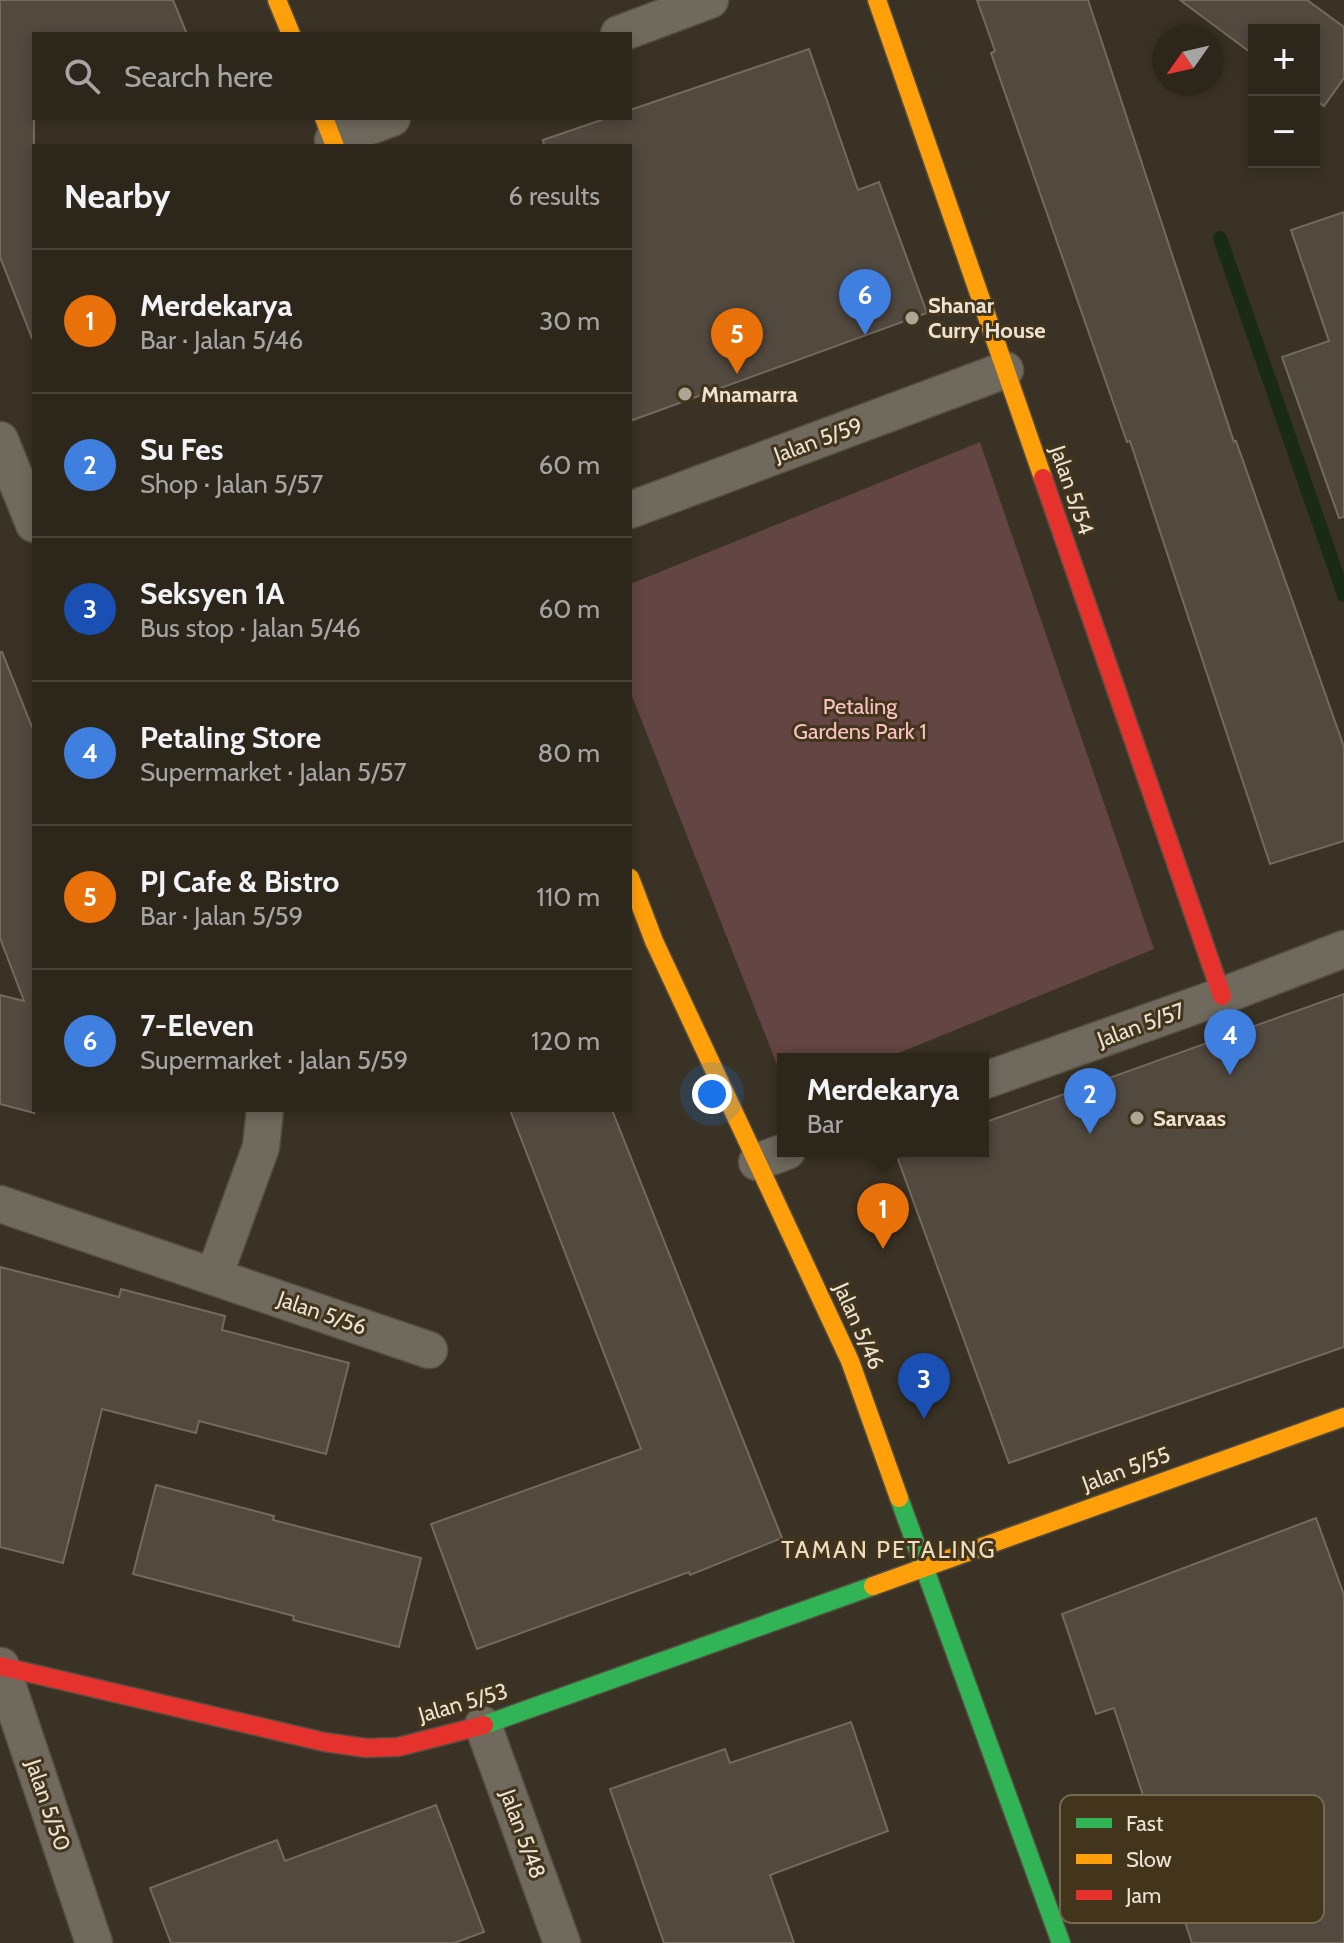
<!DOCTYPE html>
<meta charset="utf-8">
<style>
:root{--surface:#2c261b;--page:#383228;--text:#f1f3f6;--muted:#a6a5a3;--line:#48433a;--accent:#d6ab8b}
body{margin:0;font-family:Cabin,sans-serif;background:var(--page);color:var(--text)}
.controls{position:absolute;right:24px;top:24px;display:grid;overflow:hidden;border-radius:0px;box-shadow:0 4px 12px #0003}
.controls button{width:72px;height:72px;display:grid;place-items:center;padding:0;border:0;border-bottom:2px solid var(--line);background:var(--surface);color:var(--text);font:40px sans-serif}
.compass{position:absolute;left:1152px;top:24px;width:72px;height:72px;border-radius:50%;background:var(--surface);box-shadow:0 4px 12px #0003;rotate:236deg}
.you{position:absolute;left:712px;top:1094px;width:28px;height:28px;margin:-20px;border:6px solid #fff;border-radius:50%;background:#1a73e8;box-shadow:0 0 0 12px #1a73e833}
.badge{display:grid;place-items:center;width:52px;height:52px;border-radius:50%;background:var(--accent);color:#fff;font-size:26px;font-weight:700}
.pin{position:absolute;translate:-50% -66px;filter:drop-shadow(0 2px 4px #0008)}
.pin::after{content:'';position:absolute;top:42px;width:28px;height:24px;background:inherit;clip-path:polygon(0 0,100% 0,50% 100%)}
.popup{position:absolute;left:777px;top:1053px;width:212px;height:104px;box-sizing:border-box;display:grid;place-content:center;border-radius:0px;background:var(--surface);filter:drop-shadow(0 2px 6px #0005);font-size:26px;white-space:nowrap;color:var(--muted)}
.popup b{font-size:30px;color:var(--text)}
.popup::after{content:'';position:absolute;left:50%;top:100%;margin-left:-16px;border:16px solid transparent;border-top-color:var(--surface)}
.list{margin:0;padding:0;list-style:none}
h2{display:flex;justify-content:space-between;align-items:center;height:104px;margin:0;padding:0 32px;font-size:34px}
h2 small{font-size:26px;font-weight:400;color:var(--muted)}
.list li{display:grid;grid-template-columns:52px 1fr auto;gap:24px;align-items:center;box-sizing:border-box;height:144px;padding:0 32px;border-top:2px solid var(--line)}
.list b{display:block;font-size:30px;white-space:nowrap}
.list p{margin:0;font-size:26px;white-space:nowrap;color:var(--muted)}
.list em{font-size:26px;font-style:normal;color:var(--muted)}
.icon{flex:none;width:44px;height:44px;fill:none;stroke:currentColor;stroke-width:2;stroke-linecap:round;stroke-linejoin:round}
.map{position:relative;flex:none;width:1344px;height:1943px;overflow:hidden}
.search{position:absolute;background:var(--surface);box-shadow:0 4px 12px #0003;left:32px;top:32px;width:600px;height:88px;display:flex;align-items:center;gap:20px;box-sizing:border-box;padding:0 28px;border-radius:0px;color:var(--muted);font-size:30px}
.panel{position:absolute;background:var(--surface);box-shadow:0 4px 12px #0003;left:32px;top:144px;width:600px;height:968px;border-radius:0px}
.map>svg:first-child{display:block}
.green{fill:#634543}
.lines{fill:none;stroke-linecap:round;stroke-linejoin:round}
.stream{stroke:#192b15;stroke-width:14}
.building{fill:#52493f;stroke:#736a60;stroke-width:2}
.street-casing{stroke:#554e41;stroke-width:39}
.fast-casing{stroke:#554e41;stroke-width:21}
.slow-casing{stroke:#554e41;stroke-width:21}
.jam-casing{stroke:#554e41;stroke-width:21}
.street{stroke:#70695e;stroke-width:36}
.fast{stroke:#30b455;stroke-width:18}
.slow{stroke:#ff9f0a;stroke-width:18}
.jam{stroke:#e5322d;stroke-width:18}
.poi-dot{fill:#aea596;stroke:#43351b;stroke-width:3}
.labels{text-anchor:middle;dominant-baseline:central;stroke-width:6;stroke-linejoin:round;paint-order:stroke}
.poi-label{font-size:22px;font-weight:bold;fill:#ece3d4;stroke:#43351b;text-anchor:start}
.street-label{font-size:22px;fill:#ece3d4;stroke:#43351b}
.park-label{font-size:22px;fill:#f8c1c1;stroke:#43351b}
.neighbourhood-label{font-size:24px;letter-spacing:2px;fill:#efddbf;stroke:#43351b}
.key{fill:#43351b;stroke:#766952;stroke-width:2}
.key-label{font-size:22px;fill:#ece3d4}
</style>
<div class="map">
<svg width="1344" height="1943" viewBox="0 0 1344 1943">
<rect width="100%" height="100%" fill="#3a3224"/>
<polygon class="green" points="980,442 1154,949 884,1059 783,1059 783,1080 630,691 630,584"/>
<g class="lines">
<polyline class="stream" points="1220,238 1344,595"/>
</g>
<g class="building">
<polygon points="0,0 173,0 187,34 34,34 34,337 32,338 0,257"/>
<polygon points="977,0 1088,0 1234,442 1236,441 1344,747 1344,841 1270,864 1130,441 1127,442 991,53 995,51"/>
<polygon points="1180,0 1307,0 1344,27 1344,78 1324,106 1314,99 1314,30 1254,30 1254,55"/>
<polygon points="809,49 858,190 879,182 927,313 630,421 630,146 544,146 543,140 607,118 630,118 630,110"/>
<polygon points="1344,212 1344,517 1339,518 1282,357 1329,341 1291,230"/>
<polygon points="0,652 2,652 34,732 34,1113 0,1104 0,995 24,1001 0,938"/>
<polygon points="1344,994 1344,1347 1009,1463 895,1151 983,1151 983,1123"/>
<polygon points="510,1110 612,1110 782,1538 690,1575 689,1572 477,1649 431,1524 641,1449"/>
<polygon points="0,1267 119,1297 121,1289 225,1316 222,1330 349,1363 326,1454 199,1421 196,1433 102,1409 63,1563 0,1547"/>
<polygon points="156,1485 274,1516 273,1520 421,1558 399,1647 293,1620 294,1616 133,1574"/>
<polygon points="1316,1518 1344,1595 1344,1943 1192,1943 1114,1708 1096,1714 1062,1614"/>
<polygon points="851,1722 888,1831 770,1875 794,1943 664,1943 610,1789 725,1749 730,1763"/>
<polygon points="436,1805 484,1932 454,1943 171,1943 150,1888 277,1840 285,1861"/>
</g>
<g class="lines">
<g class="street-casing">
<g id="street">
<polyline points="619,34 710,0"/>
<polyline points="333,140 392,118"/>
<polyline points="0,440 34,524"/>
<polyline points="630,510 1005,370"/>
<polyline points="983,1081 1222,996 1344,949"/>
<polyline points="757,1162 787,1151"/>
<polyline points="0,1204 429,1350"/>
<polyline points="214,1276 261,1147 265,1110"/>
<polyline points="1,1666 94,1943"/>
<polyline points="483,1725 562,1943"/>
</g>
</g>
<g class="fast-casing">
<g id="fast">
<polyline points="899,1498 1061,1943"/>
<polyline points="484,1725 873,1586"/>
</g>
</g>
<g class="slow-casing">
<g id="slow">
<polyline points="277,0 291,34"/>
<polyline points="877,0 1043,478"/>
<polyline points="324,118 335,146"/>
<polyline points="630,878 654,941 850,1361 899,1498"/>
<polyline points="873,1586 1344,1417"/>
</g>
</g>
<g class="jam-casing">
<g id="jam">
<polyline points="1043,478 1222,996"/>
<polyline points="0,1666 324,1742 366,1748 398,1747 484,1725"/>
</g>
</g>
<use href="#street" class="street"/>
<use href="#fast" class="fast"/>
<use href="#slow" class="slow"/>
<use href="#jam" class="jam"/>
</g>
<g class="poi-dot">
<circle cx="912" cy="318" r="8"/>
<circle cx="685" cy="394" r="8"/>
<circle cx="1137" cy="1118" r="8"/>
</g>
<g class="labels">
<g class="poi-label">
<text x="928" y="305">Shanar<tspan x="928" dy="25">Curry House</tspan></text>
<text x="701" y="394">Mnamarra</text>
<text x="1153" y="1118">Sarvaas</text>
</g>
<g class="street-label">
<text transform="translate(818 440) rotate(-20)">Jalan 5/59</text>
<text transform="translate(1072 490) rotate(71)">Jalan 5/54</text>
<text transform="translate(1141 1025) rotate(-20)">Jalan 5/57</text>
<text transform="translate(322 1313) rotate(19)">Jalan 5/56</text>
<text transform="translate(859 1326) rotate(66)">Jalan 5/46</text>
<text transform="translate(1126 1469) rotate(-20)">Jalan 5/55</text>
<text transform="translate(463 1703) rotate(-16)">Jalan 5/53</text>
<text transform="translate(48 1805) rotate(71)">Jalan 5/50</text>
<text transform="translate(523 1834) rotate(70)">Jalan 5/48</text>
</g>
<g class="park-label">
<text x="860" y="706">Petaling<tspan x="860" dy="25">Gardens Park 1</tspan></text>
</g>
<g class="neighbourhood-label">
<text x="889" y="1549">TAMAN PETALING</text>
</g>
</g>
<rect x="1060" y="1795" width="264" height="128" rx="12" class="key"/>
<rect x="1076" y="1818" width="36" height="10" fill="#30b455"/>
<rect x="1076" y="1854" width="36" height="10" fill="#ff9f0a"/>
<rect x="1076" y="1890" width="36" height="10" fill="#e5322d"/>
<g class="key-label">
<text x="1126" y="1831">Fast</text>
<text x="1126" y="1867">Slow</text>
<text x="1126" y="1903">Jam</text>
</g>
</svg>
<div class="controls">
<button>+</button>
<button>−</button>
</div>
<svg class="compass" viewBox="-18 -18 36 36"><path d="M0-13l5 13h-10z" fill="#e53935"/><path d="M0 13l5-13h-10z" fill="#a6a5a3"/></svg>
<div class="you"></div>
<div class="pin badge" style="left:883px;top:1249px;background:#e8710a">1</div>
<div class="popup"><b>Merdekarya</b>Bar</div>
<div class="pin badge" style="left:1090px;top:1134px;background:#3f7fe0">2</div>
<div class="pin badge" style="left:924px;top:1419px;background:#1a4fb4">3</div>
<div class="pin badge" style="left:1230px;top:1075px;background:#3f7fe0">4</div>
<div class="pin badge" style="left:737px;top:374px;background:#e8710a">5</div>
<div class="pin badge" style="left:865px;top:335px;background:#3f7fe0">6</div>
<div class="search"><svg class="icon" aria-label="search" viewBox="0 0 24 24"><circle cx="10" cy="10" r="6"/><path d="M15 15l6 6"/></svg>Search here</div>
<section class="panel">
<h2>Nearby<small>6 results</small></h2>
<ul class="list">
<li><span class="badge" style="background:#e8710a">1</span><div><b>Merdekarya</b><p>Bar · Jalan 5/46</p></div><em>30 m</em></li>
<li><span class="badge" style="background:#3f7fe0">2</span><div><b>Su Fes</b><p>Shop · Jalan 5/57</p></div><em>60 m</em></li>
<li><span class="badge" style="background:#1a4fb4">3</span><div><b>Seksyen 1A</b><p>Bus stop · Jalan 5/46</p></div><em>60 m</em></li>
<li><span class="badge" style="background:#3f7fe0">4</span><div><b>Petaling Store</b><p>Supermarket · Jalan 5/57</p></div><em>80 m</em></li>
<li><span class="badge" style="background:#e8710a">5</span><div><b>PJ Cafe &amp; Bistro</b><p>Bar · Jalan 5/59</p></div><em>110 m</em></li>
<li><span class="badge" style="background:#3f7fe0">6</span><div><b>7-Eleven</b><p>Supermarket · Jalan 5/59</p></div><em>120 m</em></li>
</ul>
</section>
</div>
